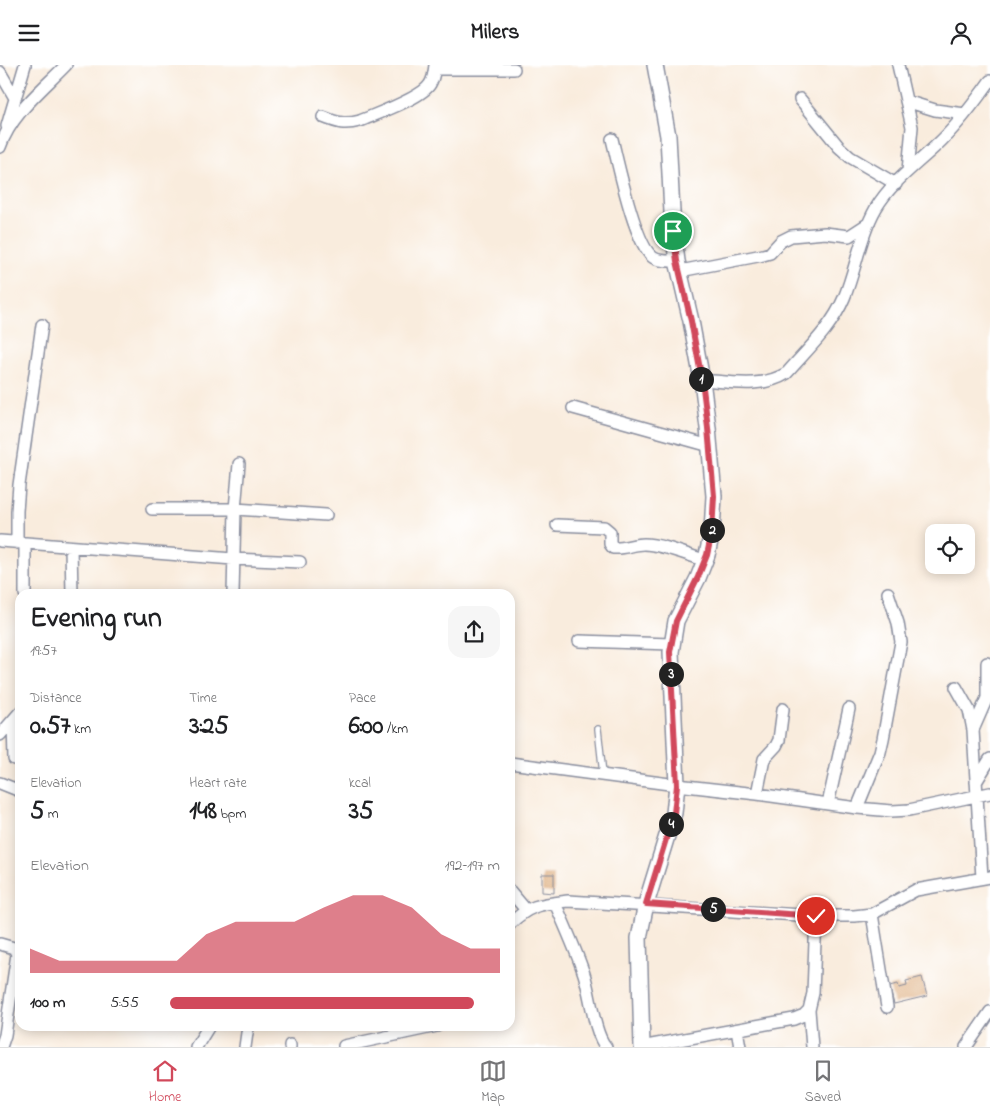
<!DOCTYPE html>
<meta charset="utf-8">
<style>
:root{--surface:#fff;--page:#f6f6f6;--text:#202124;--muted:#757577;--line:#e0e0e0;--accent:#d1495b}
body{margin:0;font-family:"Indie Flower",sans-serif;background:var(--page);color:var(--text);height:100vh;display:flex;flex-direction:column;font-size:19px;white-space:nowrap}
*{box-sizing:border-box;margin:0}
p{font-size:16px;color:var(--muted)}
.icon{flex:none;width:28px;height:28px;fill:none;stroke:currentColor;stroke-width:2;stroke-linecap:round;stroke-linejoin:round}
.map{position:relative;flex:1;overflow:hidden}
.panel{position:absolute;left:15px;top:524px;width:500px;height:442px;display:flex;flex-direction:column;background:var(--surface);border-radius:15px;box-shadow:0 2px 12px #0003}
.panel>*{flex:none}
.tools{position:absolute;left:925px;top:459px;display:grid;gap:10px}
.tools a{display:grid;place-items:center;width:50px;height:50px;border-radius:10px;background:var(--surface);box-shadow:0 2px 12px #0003;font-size:25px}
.pin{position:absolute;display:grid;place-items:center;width:42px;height:42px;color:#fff;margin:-21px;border:2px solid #fff;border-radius:50%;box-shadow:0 1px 5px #0007}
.km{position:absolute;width:25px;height:25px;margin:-12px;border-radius:50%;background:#222;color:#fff;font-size:14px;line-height:25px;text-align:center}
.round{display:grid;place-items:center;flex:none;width:52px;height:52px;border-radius:15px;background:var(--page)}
.head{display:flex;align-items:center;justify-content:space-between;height:85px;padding:0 15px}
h1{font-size:28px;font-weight:800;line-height:38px}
.figures{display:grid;grid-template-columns:repeat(3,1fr);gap:8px;height:85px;padding:5px 15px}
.figures div{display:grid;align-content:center}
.figures b{font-size:25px;font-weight:800}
.figures small{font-size:14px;font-weight:400}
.figures p{font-size:14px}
.chart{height:140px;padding:10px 15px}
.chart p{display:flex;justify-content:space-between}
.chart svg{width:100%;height:90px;margin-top:5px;fill:var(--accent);opacity:.7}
ul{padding:0 15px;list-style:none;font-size:16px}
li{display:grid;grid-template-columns:80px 60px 1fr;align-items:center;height:38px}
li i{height:12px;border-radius:6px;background:var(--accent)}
header{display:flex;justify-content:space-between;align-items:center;height:65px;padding:0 15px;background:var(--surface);font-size:22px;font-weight:800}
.menu{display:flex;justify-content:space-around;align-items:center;height:70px;border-top:1px solid var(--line);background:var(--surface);font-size:14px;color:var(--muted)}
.menu a{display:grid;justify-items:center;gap:2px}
.menu .on{color:var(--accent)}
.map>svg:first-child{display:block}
.building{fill:#d9a470}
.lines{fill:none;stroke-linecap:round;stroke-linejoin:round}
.service-casing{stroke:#8a8e9e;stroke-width:8}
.minor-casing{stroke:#8a8e9e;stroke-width:14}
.tertiary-casing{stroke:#8a8e9e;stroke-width:18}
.service{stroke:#fff;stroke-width:5.5}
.minor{stroke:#fff;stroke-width:11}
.tertiary{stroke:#fff;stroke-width:15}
.route-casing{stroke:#fff;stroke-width:10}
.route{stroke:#d1495b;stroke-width:6}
</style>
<header><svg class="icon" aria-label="menu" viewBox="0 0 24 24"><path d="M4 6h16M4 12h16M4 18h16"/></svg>Milers<svg class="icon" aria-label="person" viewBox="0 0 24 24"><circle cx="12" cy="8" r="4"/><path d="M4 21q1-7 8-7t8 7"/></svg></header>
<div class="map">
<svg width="990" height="982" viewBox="0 0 990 982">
<rect width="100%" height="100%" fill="#fff"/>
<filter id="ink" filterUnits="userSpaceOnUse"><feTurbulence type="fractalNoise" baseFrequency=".02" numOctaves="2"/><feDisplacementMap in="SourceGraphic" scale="10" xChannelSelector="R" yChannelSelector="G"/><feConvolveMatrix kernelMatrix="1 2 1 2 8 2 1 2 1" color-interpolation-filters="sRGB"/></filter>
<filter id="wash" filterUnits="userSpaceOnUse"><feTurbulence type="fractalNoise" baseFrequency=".0096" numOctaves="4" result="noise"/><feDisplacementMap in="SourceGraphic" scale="20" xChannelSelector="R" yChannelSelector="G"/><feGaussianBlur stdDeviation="1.12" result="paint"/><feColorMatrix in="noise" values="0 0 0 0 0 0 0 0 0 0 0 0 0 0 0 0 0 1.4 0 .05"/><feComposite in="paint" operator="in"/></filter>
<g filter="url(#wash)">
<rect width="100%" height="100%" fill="#f9ecdd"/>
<g id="blocks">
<path class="building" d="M542 809H554V828L542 827Z
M922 912 927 931 894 939 889 921 898 919 899 923 907 921 906 916Z"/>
</g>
</g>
<g filter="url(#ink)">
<use href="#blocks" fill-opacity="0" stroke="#8a8e9e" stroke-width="1"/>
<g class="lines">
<defs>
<path id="service" d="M598 664 603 709"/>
<path id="minor" d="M898 0 912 62 908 106
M435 4H514
M0 7 15 33
M800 34 839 82 850 92 896 119
M906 36 935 45 965 49
M323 52C338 58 344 60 360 56 376 49 422 33 430 19 434 13 434 7 435 0
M7 61 25 0
M612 74C618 98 635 182 654 193 661 197 669 196 677 196
M0 82C11 49 42 25 66 0
M680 206 763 190 770 188 781 176 791 171 825 168 849 171 869 158
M702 315C730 317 762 324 787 308 807 285 832 262 844 233 856 204 860 171 876 143 892 116 920 97 942 75 960 57 975 37 990 16
M573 343 710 381
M152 444H235L326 450
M557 460 604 462 610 467V479L613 483C624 484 633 479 644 479 662 479 687 490 704 495
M0 476 233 494 300 497
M17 478V446L19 420 42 260
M25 478V529
M71 482 72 529
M233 529 235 444 239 399
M579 576 671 579
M956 622 969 645 973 665 982 813
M13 656 14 694
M973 665 987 633V598
M0 670 20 647
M510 698 677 720 757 729 857 743 892 746 909 745 990 728
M976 717 990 694
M0 718 20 726
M757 729 764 694 776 681 779 675 783 644
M828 739 849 644
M857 743 880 687 883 674 901 577 898 558 888 528
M510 826 526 845
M555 838C565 861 576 885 584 909 590 927 594 969 606 982
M872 849 887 942
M510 859C530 839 542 839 568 836L816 851H854L872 849 916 825 990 812
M0 879 14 883 17 889 5 970 1 982
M809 945 812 982
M737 965 740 982
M344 981 437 961
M196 982 209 961
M245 982 247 968
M290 982V980
M641 982 794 954 804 950 809 945 813 928 816 851
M966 982 990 947"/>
<path id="tertiary" d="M642 982 639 873 646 839 674 748 677 720 671 587 676 556 698 513 707 490 712 467 714 431 708 363 702 315 691 256 677 196 673 166 668 71 655 0"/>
</defs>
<use href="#service" class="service-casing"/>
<use href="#minor" class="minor-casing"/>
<use href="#tertiary" class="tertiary-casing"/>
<use href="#service" class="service"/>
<use href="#minor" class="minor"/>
<use href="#tertiary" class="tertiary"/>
</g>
</g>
<g class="lines" filter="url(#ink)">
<defs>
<path id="route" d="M673 166 677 196 691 256 702 315 708 363 714 431 712 467 707 490 698 512 676 556 670 587 677 720 674 748 646 839 816 851"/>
</defs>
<use href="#route" class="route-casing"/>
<use href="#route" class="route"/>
</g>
</svg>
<div class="tools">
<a><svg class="icon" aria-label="locate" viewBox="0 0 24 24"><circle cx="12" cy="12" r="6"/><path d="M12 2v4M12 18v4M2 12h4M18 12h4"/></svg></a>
</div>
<div class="pin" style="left:673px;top:166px;background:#1e9e55"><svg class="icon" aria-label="arrive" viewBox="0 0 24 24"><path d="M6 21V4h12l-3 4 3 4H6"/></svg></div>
<div class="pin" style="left:816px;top:851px;background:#d93025"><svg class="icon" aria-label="check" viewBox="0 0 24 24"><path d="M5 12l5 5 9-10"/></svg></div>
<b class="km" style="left:701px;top:314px">1</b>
<b class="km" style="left:712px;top:465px">2</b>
<b class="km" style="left:671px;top:609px">3</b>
<b class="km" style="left:671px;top:759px">4</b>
<b class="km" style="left:713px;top:844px">5</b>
<section class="panel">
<div class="head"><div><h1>Evening run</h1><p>19:57</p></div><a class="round"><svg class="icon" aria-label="share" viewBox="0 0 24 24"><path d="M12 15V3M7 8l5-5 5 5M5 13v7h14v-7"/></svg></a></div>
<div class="figures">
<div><p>Distance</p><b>0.57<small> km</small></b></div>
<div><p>Time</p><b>3:25</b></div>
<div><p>Pace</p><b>6:00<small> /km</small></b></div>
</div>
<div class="figures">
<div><p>Elevation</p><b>5<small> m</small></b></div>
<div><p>Heart rate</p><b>148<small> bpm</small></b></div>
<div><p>kcal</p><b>35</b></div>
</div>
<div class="chart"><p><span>Elevation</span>192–197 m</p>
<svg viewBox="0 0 160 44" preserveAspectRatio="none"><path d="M0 44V32L10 38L20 38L30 38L40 38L50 38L60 25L70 19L80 19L90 19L100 12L110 6L120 6L130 12L140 25L150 32L160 32V44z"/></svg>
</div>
<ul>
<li><b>100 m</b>5:55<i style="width:92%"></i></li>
</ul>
</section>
</div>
<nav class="menu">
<a class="on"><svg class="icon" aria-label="home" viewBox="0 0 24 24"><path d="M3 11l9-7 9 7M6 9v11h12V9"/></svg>Home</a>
<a><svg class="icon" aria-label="map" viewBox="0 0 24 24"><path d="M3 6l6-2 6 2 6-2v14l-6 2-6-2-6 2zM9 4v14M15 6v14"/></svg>Map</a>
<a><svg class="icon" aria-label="saved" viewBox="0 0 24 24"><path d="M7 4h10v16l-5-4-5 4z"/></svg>Saved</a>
</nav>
